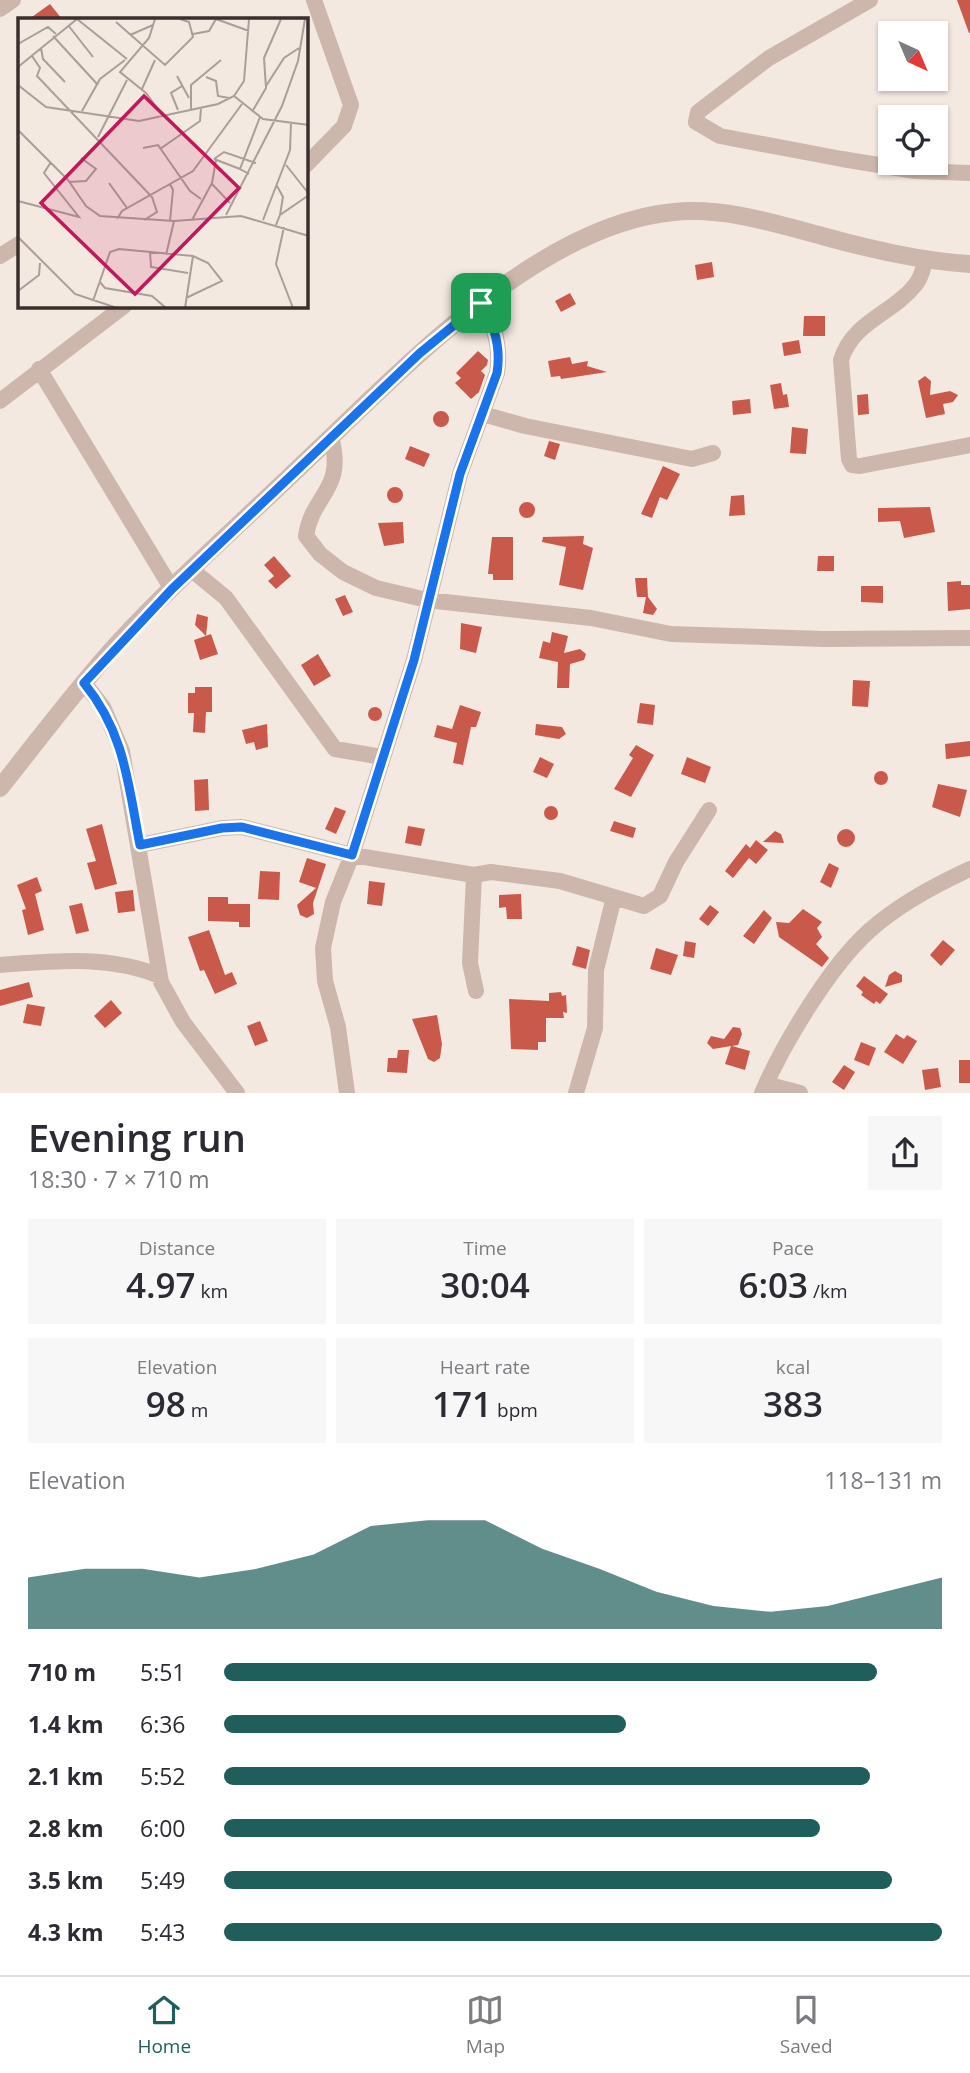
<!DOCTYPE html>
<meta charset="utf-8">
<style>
:root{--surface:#fff;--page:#f7f7f7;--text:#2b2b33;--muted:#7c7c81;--line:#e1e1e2;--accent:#1f5e5a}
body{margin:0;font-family:"Open Sans",sans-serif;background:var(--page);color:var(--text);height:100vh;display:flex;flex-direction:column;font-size:26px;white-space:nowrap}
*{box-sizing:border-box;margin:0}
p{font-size:23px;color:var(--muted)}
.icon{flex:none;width:38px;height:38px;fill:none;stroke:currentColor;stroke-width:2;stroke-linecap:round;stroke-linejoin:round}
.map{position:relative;height:1093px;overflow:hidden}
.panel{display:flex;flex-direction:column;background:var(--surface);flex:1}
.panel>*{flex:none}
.needle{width:46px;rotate:136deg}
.buttons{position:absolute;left:878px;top:21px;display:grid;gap:14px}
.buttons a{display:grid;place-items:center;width:70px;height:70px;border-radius:0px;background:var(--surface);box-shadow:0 2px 5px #0004;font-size:35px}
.pin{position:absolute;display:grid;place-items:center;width:60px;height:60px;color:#fff;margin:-30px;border-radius:14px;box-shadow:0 4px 10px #0006}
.round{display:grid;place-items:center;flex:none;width:74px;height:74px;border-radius:0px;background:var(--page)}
.headline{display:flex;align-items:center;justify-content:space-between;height:119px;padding:0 28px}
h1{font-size:38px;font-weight:600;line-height:52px}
.metrics{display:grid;grid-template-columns:repeat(3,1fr);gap:10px;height:119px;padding:7px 28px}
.metrics div{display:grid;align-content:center;border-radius:0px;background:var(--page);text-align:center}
.metrics b{font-size:35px;font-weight:600}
.metrics small{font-size:19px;font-weight:400}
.metrics p{font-size:19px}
.chart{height:196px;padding:14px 28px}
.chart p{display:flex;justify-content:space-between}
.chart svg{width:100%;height:126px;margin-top:7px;fill:var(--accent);opacity:.7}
ul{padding:0 28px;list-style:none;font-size:23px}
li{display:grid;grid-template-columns:112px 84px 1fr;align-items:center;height:52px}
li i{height:18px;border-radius:9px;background:var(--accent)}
.tab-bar{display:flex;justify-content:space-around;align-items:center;height:98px;border-top:2px solid var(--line);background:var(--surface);font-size:19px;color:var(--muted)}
.tab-bar a{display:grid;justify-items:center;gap:4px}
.tab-bar .active{color:var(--accent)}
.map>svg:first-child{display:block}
.building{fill:#c9594a}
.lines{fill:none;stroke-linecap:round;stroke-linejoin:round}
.minor{stroke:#cdb7ac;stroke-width:16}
.tertiary{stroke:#cdb7ac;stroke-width:18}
.route-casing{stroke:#fff;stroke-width:14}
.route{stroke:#1a73e8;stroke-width:9}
.inset-road{fill:none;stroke:#aa9e98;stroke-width:2}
.view{fill:#c2185b;fill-opacity:0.15;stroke:#c2185b;stroke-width:3.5}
.inset-edge{fill:none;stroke:#3b2e2b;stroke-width:3.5}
</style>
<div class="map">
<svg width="970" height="1093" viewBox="0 0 970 1093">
<rect width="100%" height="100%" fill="#f4e9e1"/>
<path class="building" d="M957 0H970V33H969Z
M50 4 62 19H29Z
M712 262 714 277 697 280 695 265Z
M570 293 576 304 561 312 555 301Z
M804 316H825V336H803Z
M799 340 801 353 784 356 782 343Z
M478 351 488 360 487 365 481 371 485 375 479 392 471 399 455 383 461 378 456 373Z
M570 357 572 364 588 361 587 366 607 372 561 379 560 376 551 377 548 361Z
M925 376 931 381 930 395 950 391 958 395 953 402 943 404 945 414 926 418 918 381Z
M781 383 783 395 787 394 789 407 774 409 770 385Z
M868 394 869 414 858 415 857 395Z
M750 399 751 413 733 415 732 401Z
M433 419a8 8 0 1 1 16 0a8 8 0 1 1-16 0Z
M792 427 808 429 806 454 790 453Z
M549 441 560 444 555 460 544 456Z
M410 446 430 454 424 467 405 459Z
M663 466 680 474 667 500 660 497 652 518 641 514Z
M387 495a8 8 0 1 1 16 0a8 8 0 1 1-16 0Z
M744 495 745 515 729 516 731 496Z
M519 510a8 8 0 1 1 16 0a8 8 0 1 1-16 0Z
M930 507 935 532 904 538 900 521 878 522V508Z
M403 522 404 543 384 546 378 523Z
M584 536 583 544 593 548 583 590 559 585 566 547 542 542 543 537Z
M492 537H513V580H493V574H488Z
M274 556 291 576 276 589 268 581 274 576 264 565Z
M818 556H834V571H817Z
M635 578H647L648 597 657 609 653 615 643 613 646 597H637Z
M961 581V585H970V609L948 611 947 582Z
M861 586H883V603L861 602Z
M345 595 353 612 343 616 335 599Z
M197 614 208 617 206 636 195 625Z
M461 623 482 627 476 653 460 649Z
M552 632 568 636 564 653 580 649 586 654 584 660 570 664 569 688H557L558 662 539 658 543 641 550 643Z
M211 634 218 654 200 660 194 640Z
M318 654 331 676 314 686 301 665Z
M853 680 870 681 868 707 852 706Z
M195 687H212V712H206L205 733 193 732 194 713H188V693H195Z
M640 703 655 705 653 725 637 723Z
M460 705 481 712 476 727H471L463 765 453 763 457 743 434 737 437 725 452 729Z
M368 714a7 7 0 1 1 14 0a7 7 0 1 1-14 0Z
M267 724 268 747 256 750 254 742 246 744 242 730Z
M536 724 562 727 566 734 559 739 535 735Z
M970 741V756L946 759 945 744Z
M636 745 654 755 631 797 614 789 633 758 629 755Z
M540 757 554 764 547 778 533 772Z
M687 757 711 767 705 783 681 774Z
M874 778a7 7 0 1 1 14 0a7 7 0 1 1-14 0Z
M208 779 209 810 195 811 194 780Z
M938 784 967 790 960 817 932 807Z
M544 813a7 7 0 1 1 14 0a7 7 0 1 1-14 0Z
M335 807 346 811 336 834 325 829Z
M614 821 636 828 633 838 610 831Z
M102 824 117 884 95 890 87 863 96 861 86 829Z
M408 826 425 829 421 846 405 843Z
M837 838a9 9 0 1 1 18 0a9 9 0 1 1-18 0Z
M775 831 781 834 784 843 763 842Z
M756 840 768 850 756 864 749 858 733 878 725 871 746 844 750 848Z
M307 858 326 864 313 903 314 914 307 918 300 915 297 905 316 888 299 882Z
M829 863 839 868 831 888 820 882Z
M260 871 280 872 279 900 258 899Z
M37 877 42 891 35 894 44 930 28 935 22 910 26 909 17 885Z
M369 881 385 883 382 906 367 904Z
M133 890 135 911 118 913 115 892Z
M521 894 522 919H507L506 907 499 908V895Z
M208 897H228V904H250V927H239V922L208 921Z
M82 903 89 931 76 934 69 906Z
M710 905 719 912 708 926 699 919Z
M803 909 822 922 817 928 822 937 816 944 829 958 822 967 779 937 776 922 789 923Z
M764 910 772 918 754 944 743 936Z
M209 930 225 975 232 972 237 984 215 994 204 970 200 971 188 937Z
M943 940 955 950 941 966 930 955Z
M685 941 696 943 694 958 683 956Z
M577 946 590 950 586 969 572 965Z
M656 948 678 955 671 975 650 969Z
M895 971 902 975V982L885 987 889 975Z
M864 976 888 994 880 1004 876 1001 874 1004 861 995 863 992 856 986Z
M29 982 33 997 0 1006V990Z
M561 992 562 996 566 995 567 1013 563 1012 564 1018H546V1042H538V1050L511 1049 509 999 549 1001V993Z
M111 1000 122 1013 105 1028 94 1016Z
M27 1004 45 1007 41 1026 23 1023Z
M437 1015 442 1044 440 1058 434 1062 428 1059 412 1019Z
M260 1021 268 1041 255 1046 247 1026Z
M733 1027 740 1028 742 1034 738 1045 732 1046 750 1051 745 1070 725 1064 731 1046 713 1049 707 1043 711 1036 724 1039Z
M896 1034 904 1039 907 1035 917 1041 903 1064 884 1052Z
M861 1042 876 1048 869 1066 854 1060Z
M398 1050H409L407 1073 387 1072 388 1058H397Z
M959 1060H970V1083H959Z
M844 1065 855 1072 844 1090 832 1082Z
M938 1068 941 1087 925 1090 922 1070Z"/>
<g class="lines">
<path class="minor" d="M870 0 769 58 698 112 696 122 720 136 842 159 915 171 970 173
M0 9 13 0
M306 165 344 126 351 105 314 0
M0 256 19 244
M926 259C923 267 922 277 916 284 893 314 853 321 841 360L849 459 852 465 860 466 970 445
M39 369 172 589
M0 401 124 306
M483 414 525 426 692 459 713 453
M331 437C346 490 312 494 306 536L320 554 343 572 376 588 427 600 591 618 671 634 824 639 970 638
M192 570 226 598 335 749 382 757
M84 683 103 707 122 751 161 982 183 1022 237 1093
M140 845 222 828 242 827 352 855 407 864 474 875 491 872 560 881 644 906 660 896 676 862 709 810
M474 875 470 963 476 991
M0 965C55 961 108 955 160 976
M766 1084 800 1093
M347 1093 338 1027 325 981 323 948 333 902 352 855 414 660 460 474 497 373C501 348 495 325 481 304
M576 1093 595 1028 596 970 614 897
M762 1093C783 1044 830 966 869 931 898 905 935 885 970 869"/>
<path class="tertiary" d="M0 788C39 739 76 689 118 643 178 578 246 519 309 458 402 370 539 224 674 212 723 207 774 223 822 236 870 249 920 261 970 264"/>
</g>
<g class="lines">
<defs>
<path id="route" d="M481 303C495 325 501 348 497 373L460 474 414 660 352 855 242 827 222 828 140 845C128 784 125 733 84 683L172 589 420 353Z"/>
</defs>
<use href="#route" class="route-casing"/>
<use href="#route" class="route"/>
</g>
<g transform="translate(18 18)">
<rect width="290" height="290" fill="#f4e9e1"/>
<path class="inset-road" d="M59 1 109 41M137 1 131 20 102 54 128 75 145 98M98 4 147 47 175 19 171 4 162 1M50 7 75 39M175 16 191 13 198 1 231 13M112 17 135 7M35 18 80 67M0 26 30 9 38 16M23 30 25 41 47 64M14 38 22 50 19 58 134 179 139 194 126 202M0 49 59 1M159 58 171 80M188 59 198 63 200 78 211 80M0 67 28 89 121 103 200 86 216 78 226 63 231 1M248 68 266 40 281 30M124 71 137 42M216 78 245 101 291 107M173 91V67L203 42M160 92 153 75 164 68M64 93 82 61 107 42M234 94 248 70 246 40 263 1M0 112 50 162 68 188 82 198 156 203 223 198 291 218M80 119 109 62M125 130 140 127 172 173 183 181M142 131 182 103 183 90M196 141 206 134 238 145M196 141 222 151M268 147 291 176M231 156 222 151 242 99M51 164 68 163 78 151 63 140M91 165 109 190M152 166 155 172 152 203M194 166 212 185M259 168 265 179 262 197M0 183 61 199 26 155 33 144M208 197 264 88 280 43 287 1M99 201 104 193 175 153 224 86M174 202 194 165 198 142M245 202 272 132 273 105M258 207 262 197 291 177M266 209 258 246 275 290M0 219 57 276 99 290M132 234 133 249 170 255M148 237 156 203M81 263 87 270 134 278 148 290M0 273 21 257 22 245M75 283 92 234 101 231 175 238 190 245 204 263 168 280M167 290 175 238"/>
<path class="view" d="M126 78 221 170 117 276 23 185Z"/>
<rect width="290" height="290" class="inset-edge"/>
</g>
</svg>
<div class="buttons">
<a><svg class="needle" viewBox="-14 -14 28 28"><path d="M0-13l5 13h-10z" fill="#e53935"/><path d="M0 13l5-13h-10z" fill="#7c7c81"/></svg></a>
<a><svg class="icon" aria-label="locate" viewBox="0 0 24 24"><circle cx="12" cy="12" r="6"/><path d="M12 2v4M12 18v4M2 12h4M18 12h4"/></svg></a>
</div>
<div class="pin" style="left:481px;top:303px;background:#1e9e55"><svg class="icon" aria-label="arrive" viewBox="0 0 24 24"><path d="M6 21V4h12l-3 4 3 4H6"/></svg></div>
</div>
<section class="panel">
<div class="headline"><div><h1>Evening run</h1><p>18:30 · 7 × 710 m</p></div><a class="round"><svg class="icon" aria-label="share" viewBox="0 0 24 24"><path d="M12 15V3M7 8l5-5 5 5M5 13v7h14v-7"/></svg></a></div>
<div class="metrics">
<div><p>Distance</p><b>4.97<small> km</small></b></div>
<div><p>Time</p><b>30:04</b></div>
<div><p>Pace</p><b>6:03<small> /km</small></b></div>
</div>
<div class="metrics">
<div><p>Elevation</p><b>98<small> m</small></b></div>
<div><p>Heart rate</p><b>171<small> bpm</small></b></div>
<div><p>kcal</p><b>383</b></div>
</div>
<div class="chart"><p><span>Elevation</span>118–131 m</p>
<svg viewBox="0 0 160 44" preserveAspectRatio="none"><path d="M0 44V26L10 23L20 23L30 26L40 23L50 18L60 8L70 6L80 6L90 16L100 23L110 31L120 36L130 38L140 36L150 31L160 26V44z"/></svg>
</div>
<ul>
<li><b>710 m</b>5:51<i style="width:91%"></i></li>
<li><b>1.4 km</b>6:36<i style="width:56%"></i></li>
<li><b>2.1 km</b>5:52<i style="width:90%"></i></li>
<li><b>2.8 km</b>6:00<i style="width:83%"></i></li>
<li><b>3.5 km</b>5:49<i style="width:93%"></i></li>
<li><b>4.3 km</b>5:43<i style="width:100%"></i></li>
</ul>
</section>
<nav class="tab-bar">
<a class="active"><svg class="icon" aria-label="home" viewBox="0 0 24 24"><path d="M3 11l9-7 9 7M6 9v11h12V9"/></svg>Home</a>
<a><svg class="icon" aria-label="map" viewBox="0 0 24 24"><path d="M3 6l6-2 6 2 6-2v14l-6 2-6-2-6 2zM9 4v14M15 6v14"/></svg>Map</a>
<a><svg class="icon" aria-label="saved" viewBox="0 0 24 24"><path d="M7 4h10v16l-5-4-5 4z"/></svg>Saved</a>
</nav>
